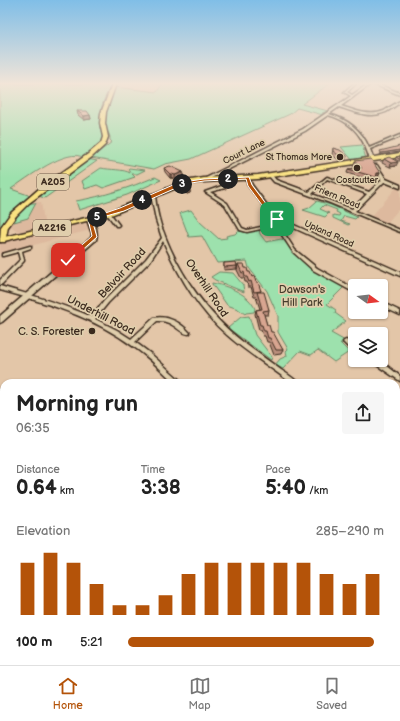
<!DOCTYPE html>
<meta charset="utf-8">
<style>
:root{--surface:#fff;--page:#f6f6f6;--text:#222;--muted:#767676;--line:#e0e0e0;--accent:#b45309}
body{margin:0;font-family:"Balsamiq Sans",sans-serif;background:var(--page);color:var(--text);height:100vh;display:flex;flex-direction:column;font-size:15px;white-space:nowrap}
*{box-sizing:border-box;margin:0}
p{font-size:13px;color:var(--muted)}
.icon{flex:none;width:22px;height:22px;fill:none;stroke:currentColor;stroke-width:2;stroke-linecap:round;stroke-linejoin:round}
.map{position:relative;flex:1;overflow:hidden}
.drawer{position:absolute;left:0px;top:379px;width:400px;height:286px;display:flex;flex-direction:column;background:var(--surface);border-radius:12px 12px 0 0;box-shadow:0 1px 3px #0004}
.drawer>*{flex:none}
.needle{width:26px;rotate:105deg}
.tools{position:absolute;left:348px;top:279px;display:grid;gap:8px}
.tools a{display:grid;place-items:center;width:40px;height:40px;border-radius:4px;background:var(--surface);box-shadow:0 1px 3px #0004;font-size:20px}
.pin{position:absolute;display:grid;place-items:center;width:34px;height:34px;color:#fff;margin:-17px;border-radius:8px;box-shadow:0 2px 6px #0006}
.km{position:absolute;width:20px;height:20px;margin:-10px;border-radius:50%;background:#222;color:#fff;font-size:11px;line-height:20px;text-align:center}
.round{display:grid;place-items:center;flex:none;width:42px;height:42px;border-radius:4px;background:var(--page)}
.overview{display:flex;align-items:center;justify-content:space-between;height:68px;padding:0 16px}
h1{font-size:22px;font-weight:700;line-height:30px}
.figures{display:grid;grid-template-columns:repeat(3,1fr);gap:6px;height:68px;padding:4px 16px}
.figures div{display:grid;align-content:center}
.figures b{font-size:20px;font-weight:700}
.figures small{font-size:11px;font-weight:400}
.figures p{font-size:11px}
.chart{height:112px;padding:8px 16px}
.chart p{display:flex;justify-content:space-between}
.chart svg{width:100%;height:72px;margin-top:4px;stroke:var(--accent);stroke-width:6}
ul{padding:0 16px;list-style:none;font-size:13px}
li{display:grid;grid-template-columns:64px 48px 1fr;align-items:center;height:30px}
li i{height:10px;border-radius:5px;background:var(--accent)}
.tabs{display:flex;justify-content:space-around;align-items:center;height:56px;border-top:1px solid var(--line);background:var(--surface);font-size:11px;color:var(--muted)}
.tabs a{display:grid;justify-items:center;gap:2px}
.tabs .current{color:var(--accent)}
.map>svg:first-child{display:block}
.built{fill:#ddb99e}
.green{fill:#9de1ad;stroke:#6c8666}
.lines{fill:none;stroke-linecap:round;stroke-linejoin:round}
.street-casing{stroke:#3b2a1e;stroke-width:3}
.secondary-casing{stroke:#3b2a1e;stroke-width:3}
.primary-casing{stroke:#3b2a1e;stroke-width:3}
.highway-casing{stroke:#3b2a1e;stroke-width:3}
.street{fill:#e0ceac;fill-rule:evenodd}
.secondary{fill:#e0ceac;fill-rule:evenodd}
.primary{fill:#f9e181;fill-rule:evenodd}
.highway{fill:#f9e181;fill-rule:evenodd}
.wall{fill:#ba8e7c;stroke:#3b2a1e}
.shaded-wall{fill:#977465;stroke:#3b2a1e}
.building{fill:#d8a590;stroke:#3b2a1e}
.route{fill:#b45309;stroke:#fff}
.poi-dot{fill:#3b2a1e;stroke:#e0ceac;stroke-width:1.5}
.labels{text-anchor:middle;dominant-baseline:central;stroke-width:3.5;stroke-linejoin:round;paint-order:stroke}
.far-street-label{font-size:9px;fill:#3b2a1e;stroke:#e0ceac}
.far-poi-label{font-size:9px;fill:#3b2a1e;stroke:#e0ceac;text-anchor:end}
.shield{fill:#e0ceac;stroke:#6c5b49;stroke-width:1}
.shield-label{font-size:10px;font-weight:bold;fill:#3b2a1e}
.street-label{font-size:11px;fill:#3b2a1e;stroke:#e0ceac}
.park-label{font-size:11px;fill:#453c2c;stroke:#e0ceac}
.poi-label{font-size:11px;fill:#3b2a1e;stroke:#e0ceac;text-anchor:end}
</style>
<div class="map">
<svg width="400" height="665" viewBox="0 0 400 665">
<rect width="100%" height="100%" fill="#e3c6a8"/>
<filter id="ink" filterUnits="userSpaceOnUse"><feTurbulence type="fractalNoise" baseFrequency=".025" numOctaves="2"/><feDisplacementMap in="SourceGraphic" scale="8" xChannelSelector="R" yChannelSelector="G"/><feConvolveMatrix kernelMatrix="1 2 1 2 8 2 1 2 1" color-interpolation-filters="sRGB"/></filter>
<g filter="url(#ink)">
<path class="built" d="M396 188 400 189V211L398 210 387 223 371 217Z
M28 202H41L45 228 19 232 9 225 20 208Z
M88 222 90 230 0 254V243Z"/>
<path class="green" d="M0 84H113C104 96 98 112 100 127 101 133 104 137 102 143L84 158C68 146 26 179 11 189L31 196 16 208 0 229Z
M162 84H329L302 104 328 111 322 113 323 115 297 108 290 114 191 159 165 164 154 169 91 158 112 142 110 140C111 134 106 131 105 125 103 113 110 97 115 87L157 92Z
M362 145 366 159 354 162 341 147Z
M87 159 97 161 45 198 38 196Z
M101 168C110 170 124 169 130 173L128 169 129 168 145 170 137 174H132L135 177 103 188 97 185 85 189 82 181Z
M155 177 161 180 127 195 79 210 76 201C104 196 129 188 155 177Z
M317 201 331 205 357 217 355 219 344 216 341 221 350 224 348 225 333 218V215L339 216 340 214 336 212 337 210 324 205 320 209 329 213 325 217 303 210 309 208Z
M29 203H36L28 218 14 222 19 213Z
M191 210 200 222 219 239 227 238 226 236 235 234 238 231 246 232 259 229 260 234 266 242 281 239 287 241 295 251 315 268 344 287 327 304 336 310 335 313 346 321 331 333 347 342 345 344 340 343 349 352 334 362 318 350 311 355 300 351 283 369 275 365 280 359 287 356 286 351 288 349 278 332V316L267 291 249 268 247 261 217 263 202 236 189 237 180 213Z
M219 272 233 273 243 285 244 292 215 280 211 277Z
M212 283C228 286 249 294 255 309L254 312 246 313 245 314 238 309 227 305 212 284Z
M249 316 255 335 272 357 271 360 228 328 241 317Z
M396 527H400V665H287L285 661H396Z"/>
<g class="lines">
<defs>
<path id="street" d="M353 84H356L347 92 352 95 368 84H371L341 106C354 110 369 117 384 111 389 108 394 104 400 101V103C395 106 391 109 386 112 370 119 354 112 339 107L329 114C347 119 362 130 369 148L400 135V137L370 149 374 160 373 161 370 160C368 154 366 147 363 142 356 128 343 119 328 115L305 131 205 181 202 180 303 129 351 96 344 92Z
M373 84H377L400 93V95Z
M269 174H271L276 180 309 192 327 177 369 192 383 179H385V181L355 211 400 230V232L330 203 274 182 268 175ZM327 179 367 194 352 209 312 194Z
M247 177H249L252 185 276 217 400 272V276L274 219 248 185 246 178Z
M222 178 225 179V188L210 192 227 203 242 228 247 230 275 224 274 223 275 222H277L295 250 317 268 355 289V293L313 270 293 252 276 226 247 232 240 230 225 205 205 192 222 186Z
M152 194 155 195C156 204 157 213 160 222 161 227 164 232 165 236 181 277 209 316 244 343 256 352 269 361 281 370 287 374 294 378 298 383H291C270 366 247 353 227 335 198 310 179 276 163 241L150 261 108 303 95 319 117 330 131 339 154 318C168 315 181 323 190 333L189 334C179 334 174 320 157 321L135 342 151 354 181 381 182 383H175C162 371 149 357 134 347 94 317 47 303 0 290V286C31 295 62 304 92 317L104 301 146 259 162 238 156 220 151 195Z
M108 213H110L119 225 118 226H116L107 214Z
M30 246H31V248L22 251 24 260V261L2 284 0 285V280L20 260 18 252 3 256H2V254Z
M381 302 400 311V315L381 306Z
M346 340 348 341 355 348V353L353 352 343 342 344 341Z
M369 360H377L382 362 400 376V381L378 366 370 362Z
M396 500C400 502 400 506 400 511 395 509 396 505 396 500Z
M396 514H400V520H396Z
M0 573C6 576 4 581 4 587 0 584 0 579 0 573Z
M64 661H73L71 665H62Z
M170 661H178L180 665H172Z"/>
<path id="secondary" d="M373 165H377L386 179 400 185V188L382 181 373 166Z
M90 218C96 222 98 234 96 240L2 322 0 323V316L91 238 92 234 87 220Z
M0 389 4 390V397L0 396Z
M266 661H279L281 665H268Z"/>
<path id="primary" d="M400 153V157L258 179 204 182 186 184 111 215 0 242V238L107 213 185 181 204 178 258 175Z"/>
<path id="highway" d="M112 84H116L106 112 105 123 108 137 105 145 92 157 29 203 16 216 8 227 5 242H0L1 227 11 213 40 188 88 154 101 143 103 137 100 123 101 113Z"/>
</defs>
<use href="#street" class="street-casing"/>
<use href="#secondary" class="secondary-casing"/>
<use href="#primary" class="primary-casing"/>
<use href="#highway" class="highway-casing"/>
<use href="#street" class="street"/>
<use href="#secondary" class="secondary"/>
<use href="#primary" class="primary"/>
<use href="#highway" class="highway"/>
</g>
<path class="wall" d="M77 111 90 115 91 119 84 120 78 115Z
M333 148 345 160 340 161 332 155Z
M400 156V161H398L395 159 396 157Z
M384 159 396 166 390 167 382 163Z
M355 161 380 173 378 177 376 178 374 183 373 181 347 173 348 169 355 168 353 166Z
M164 168 183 172V176L175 180 172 178H170L165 172Z
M183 186 190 189V193L187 194 183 191Z
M224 263 237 266V269L224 270Z
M238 264 245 268 252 277 261 291 260 292 269 310 268 315H264L267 325 271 332 283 350 281 354 274 355 269 342H267L265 336H263L261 330H259L255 314 256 310 260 309 256 297H254L251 287H248L247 282H245L244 278H241L237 270Z"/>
<path class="shaded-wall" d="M90 115 91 119 84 120V116Z
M400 150V152L380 155 381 153Z
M347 156 345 160 340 161 341 157Z
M398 162 396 166 390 167 391 163Z
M183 172V176L175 180V175Z
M377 173H380L378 177 376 178Z
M170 174H172V178H170Z
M190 189V193L187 194V190Z"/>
<path class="building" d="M77 111H87L90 115 84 116Z
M400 146V150L381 153 380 151Z
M333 148 340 150 347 156 341 157 333 151Z
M400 156V159H399L396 157Z
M389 157 398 162 391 163 384 159Z
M371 159 380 173H377L376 179 375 177 348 169 362 168 355 161Z
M170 166 183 172 175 175 172 174H170L164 168Z
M187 185 190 189 187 190 183 186Z
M236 262 237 266 224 267V263Z
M238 264H244L245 268H247L248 272H250L252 277 254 276 256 282H258L261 291 254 292 251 281 249 282 247 277H245L244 272 242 273Z
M257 292H264L269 310 263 311 267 325H269L271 332H273L283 350H276L270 338H268L266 331H264L262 325H260L256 310 262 309Z"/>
</g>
<linearGradient id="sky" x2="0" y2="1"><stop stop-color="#80bee7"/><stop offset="0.47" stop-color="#f2e5d8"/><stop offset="1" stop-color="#f2e5d8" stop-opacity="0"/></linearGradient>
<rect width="400" height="178" fill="url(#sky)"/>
<path class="route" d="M249 177 252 185 276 217 279 218V220H273L248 186 246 179 204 181 185 184 124 211 92 220 97 237 70 261 65 260 92 236 88 219 120 208 173 185 183 182 204 179Z"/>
<g class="poi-dot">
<circle cx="340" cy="157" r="4"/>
<circle cx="357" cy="168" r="4"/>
<circle cx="92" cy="331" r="4"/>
</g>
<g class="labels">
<g class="far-street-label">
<text transform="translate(244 152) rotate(-26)">Court Lane</text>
<text transform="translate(337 197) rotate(23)">Friern Road</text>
<text transform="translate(329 234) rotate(24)">Upland Road</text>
</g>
<g class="far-poi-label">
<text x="332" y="157">St Thomas More</text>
<text x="357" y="180" text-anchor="middle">Costcutter</text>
</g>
<g class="shield">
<rect x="37" y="174" width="32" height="16" rx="3"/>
<rect x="33" y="220" width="38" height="16" rx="3"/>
</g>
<g class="shield-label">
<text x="53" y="182">A205</text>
<text x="52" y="228">A2216</text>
</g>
<g class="street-label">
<text transform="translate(122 273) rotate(-47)">Belvoir Road</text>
<text transform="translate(207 288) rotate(56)">Overhill Road</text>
<text transform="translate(101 315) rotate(27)">Underhill Road</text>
</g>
<g class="park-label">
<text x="302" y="289">Dawson's<tspan x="302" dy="13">Hill Park</tspan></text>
</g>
<g class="poi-label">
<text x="84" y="331">C. S. Forester</text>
</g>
</g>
</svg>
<div class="tools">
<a><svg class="needle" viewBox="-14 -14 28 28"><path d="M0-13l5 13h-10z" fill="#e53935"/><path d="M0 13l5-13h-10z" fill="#767676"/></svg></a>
<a><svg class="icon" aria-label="layers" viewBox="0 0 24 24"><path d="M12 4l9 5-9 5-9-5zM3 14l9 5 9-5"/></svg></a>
</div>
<div class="pin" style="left:277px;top:219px;background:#1e9e55"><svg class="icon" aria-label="arrive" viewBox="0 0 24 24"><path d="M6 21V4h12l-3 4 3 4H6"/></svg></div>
<div class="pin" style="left:68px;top:260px;background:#d93025"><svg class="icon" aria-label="check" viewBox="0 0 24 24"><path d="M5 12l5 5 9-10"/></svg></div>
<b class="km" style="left:228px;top:179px">2</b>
<b class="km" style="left:182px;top:184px">3</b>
<b class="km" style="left:142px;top:200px">4</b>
<b class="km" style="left:97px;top:217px">5</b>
<section class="drawer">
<div class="overview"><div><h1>Morning run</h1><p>06:35</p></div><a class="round"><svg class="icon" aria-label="share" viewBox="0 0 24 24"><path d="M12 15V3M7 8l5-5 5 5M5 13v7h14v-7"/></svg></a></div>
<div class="figures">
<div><p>Distance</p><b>0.64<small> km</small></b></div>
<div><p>Time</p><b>3:38</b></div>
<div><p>Pace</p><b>5:40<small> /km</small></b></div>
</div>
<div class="chart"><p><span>Elevation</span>285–290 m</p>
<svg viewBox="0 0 160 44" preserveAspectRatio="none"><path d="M5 44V12M15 44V6M25 44V12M35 44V25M45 44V38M55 44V38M65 44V32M75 44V19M85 44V12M95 44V12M105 44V12M115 44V12M125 44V12M135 44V19M145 44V25M155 44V19"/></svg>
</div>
<ul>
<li><b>100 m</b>5:21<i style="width:96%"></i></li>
</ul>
</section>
</div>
<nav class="tabs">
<a class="current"><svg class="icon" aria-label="home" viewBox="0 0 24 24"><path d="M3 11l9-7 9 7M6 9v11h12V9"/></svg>Home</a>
<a><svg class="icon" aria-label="map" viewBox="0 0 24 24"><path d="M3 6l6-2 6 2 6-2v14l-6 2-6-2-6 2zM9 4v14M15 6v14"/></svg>Map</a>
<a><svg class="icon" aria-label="saved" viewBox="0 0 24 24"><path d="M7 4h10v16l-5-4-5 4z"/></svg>Saved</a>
</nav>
